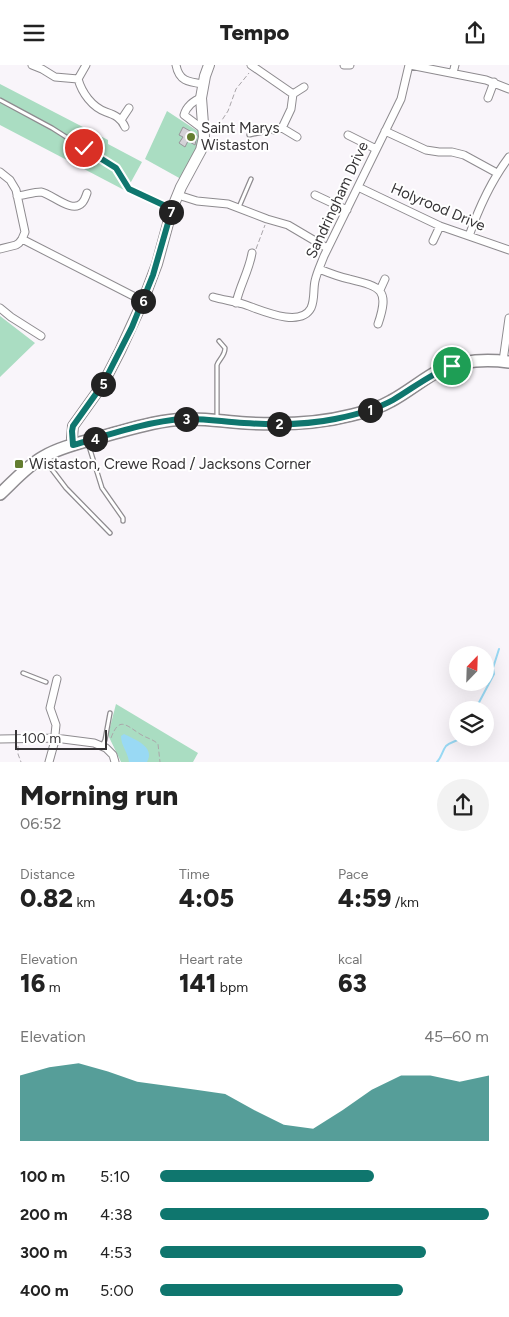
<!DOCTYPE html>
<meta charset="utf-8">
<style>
:root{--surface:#fff;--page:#f2f2f2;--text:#222;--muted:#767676;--accent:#0f766e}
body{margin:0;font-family:Figtree,sans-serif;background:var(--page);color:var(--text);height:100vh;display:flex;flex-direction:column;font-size:19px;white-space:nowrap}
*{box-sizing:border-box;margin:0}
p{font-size:16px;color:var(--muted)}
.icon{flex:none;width:28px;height:28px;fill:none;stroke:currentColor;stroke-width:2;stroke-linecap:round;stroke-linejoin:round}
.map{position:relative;height:697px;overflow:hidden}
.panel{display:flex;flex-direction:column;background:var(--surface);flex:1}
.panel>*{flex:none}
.needle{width:32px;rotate:23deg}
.buttons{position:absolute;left:449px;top:581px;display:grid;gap:10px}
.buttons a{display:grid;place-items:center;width:45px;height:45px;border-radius:50%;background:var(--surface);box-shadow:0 5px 20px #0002;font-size:25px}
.scale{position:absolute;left:15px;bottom:12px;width:92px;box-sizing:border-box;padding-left:5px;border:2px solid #363436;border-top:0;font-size:14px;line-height:18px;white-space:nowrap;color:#363436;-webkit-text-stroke:4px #fff;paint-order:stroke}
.pin{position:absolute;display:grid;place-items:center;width:42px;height:42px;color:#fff;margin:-21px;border:2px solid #fff;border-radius:50%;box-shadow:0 1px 5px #0007}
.km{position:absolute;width:25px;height:25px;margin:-12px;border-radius:50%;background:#222;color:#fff;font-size:14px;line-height:25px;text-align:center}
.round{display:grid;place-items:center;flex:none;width:52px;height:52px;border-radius:26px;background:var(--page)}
.overview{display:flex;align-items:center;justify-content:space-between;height:85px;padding:0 20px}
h1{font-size:28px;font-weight:800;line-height:38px}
.figures{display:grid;grid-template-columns:repeat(3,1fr);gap:8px;height:85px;padding:5px 20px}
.figures div{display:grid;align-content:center}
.figures b{font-size:25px;font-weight:800}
.figures small{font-size:14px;font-weight:400}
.figures p{font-size:14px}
.chart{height:140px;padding:10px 20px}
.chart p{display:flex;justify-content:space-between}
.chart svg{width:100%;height:90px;margin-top:5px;fill:var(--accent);opacity:.7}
ul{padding:0 20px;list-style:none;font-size:16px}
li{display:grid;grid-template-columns:80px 60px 1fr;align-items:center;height:38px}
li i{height:12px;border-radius:6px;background:var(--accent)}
header{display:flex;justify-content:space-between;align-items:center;height:65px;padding:0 20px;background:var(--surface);font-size:22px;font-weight:800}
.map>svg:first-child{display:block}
.green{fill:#aaddc2}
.water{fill:#99d9f4}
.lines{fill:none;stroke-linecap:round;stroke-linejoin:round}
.stream{stroke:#99d9f4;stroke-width:2}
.building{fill:#d4d2d7;stroke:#979599}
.lane-casing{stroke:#8e8b8f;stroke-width:5.5}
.street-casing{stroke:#8e8b8f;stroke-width:9}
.secondary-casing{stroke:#8e8b8f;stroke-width:12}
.primary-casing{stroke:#8e8b8f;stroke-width:14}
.path{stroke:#aaa6aa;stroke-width:1;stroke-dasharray:5 2.5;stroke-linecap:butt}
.lane{stroke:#fff;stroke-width:3}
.street{stroke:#fff;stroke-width:7}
.secondary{stroke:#fff;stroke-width:10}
.primary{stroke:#fff;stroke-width:11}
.route-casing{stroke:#fff;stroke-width:10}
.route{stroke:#0f766e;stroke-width:6}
.poi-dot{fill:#647e31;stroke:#fff;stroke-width:2}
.labels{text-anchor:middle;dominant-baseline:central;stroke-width:4;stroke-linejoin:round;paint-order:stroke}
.poi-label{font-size:15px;fill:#363436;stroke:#fff;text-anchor:start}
.street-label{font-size:15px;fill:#363436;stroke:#fff}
</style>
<header><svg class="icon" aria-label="menu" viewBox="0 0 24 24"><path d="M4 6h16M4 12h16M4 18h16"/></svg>Tempo<svg class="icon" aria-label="share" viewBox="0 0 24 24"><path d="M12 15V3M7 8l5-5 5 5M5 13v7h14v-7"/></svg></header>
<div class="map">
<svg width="509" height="697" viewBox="0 0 509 697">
<rect width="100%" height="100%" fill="#f9f5fa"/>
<path class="green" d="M0 19 108 75V79L142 97 126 126 0 60Z
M167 46 199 67V84L181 114 145 94Z
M0 251 35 278 0 312Z
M116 639 198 688 193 697H121L108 670Z"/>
<path class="water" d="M124 669C134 674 156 682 147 697H129C128 687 121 681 121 671Z"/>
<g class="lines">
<path class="stream" d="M475 645 494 609 493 603 499 584
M437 697C442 692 442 686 446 681 451 676 456 678 461 672"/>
</g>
<path class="building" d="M183 62 197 70 195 80 188 76 185 82 179 78 183 72 179 70Z"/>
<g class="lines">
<defs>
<path id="lane" d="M0 35 52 63 115 103 129 124 170 143
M249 70 273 65
M239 142 251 114
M217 352V300C219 294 225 291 225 283L219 276
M88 378 102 423 123 453V456
M44 394 66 423 110 468
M23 608 46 617
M102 681 105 675 110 648"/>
<path id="street" d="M32 0 42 4 55 12 78 14
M86 0 78 14C82 28 92 42 106 47 115 50 121 53 125 62
M176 0C179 16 188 17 203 19
M251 0 293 29 291 44 282 63 297 72
M344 0H350
M410 0 486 15 509 24
M453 8 455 0
M293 29 304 22
M201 33C194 35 186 42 184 50L204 65
M488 33 494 17
M121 55 129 43
M274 65 282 63
M385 66 426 85 439 87H452L464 90 497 108
M348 70 376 84
M0 107 10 115 16 125 25 167 22 174 19 178 16 180 0 184
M358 122 440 161 509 185
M178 130 197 136 228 139 267 154 288 160 327 183
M315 130 347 145
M17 131C25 130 34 127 41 127 52 129 72 149 82 138 84 136 86 131 87 128
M469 171C479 142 491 116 509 92
M22 174 143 236
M433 176 440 161
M319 204C329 208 339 212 349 214 381 222 390 224 378 259
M380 225 385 214
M213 232C223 235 233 236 243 239 259 244 300 264 311 243 315 234 313 225 315 216 317 207 321 199 324 191L401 34 409 0
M236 238C240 220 249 206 252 188
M0 243 11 252 41 271
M503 296 509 253
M0 674 55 673 94 678 106 683 113 690 115 697
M49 697 54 679 56 660 50 643 57 614"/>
<path id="secondary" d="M73 380 72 373 73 361 103 319 120 286 143 236 157 199 172 144 181 122 201 85 204 72 201 33 205 11 209 0"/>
<path id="primary" d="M0 429C14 416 27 401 43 392 62 381 84 377 104 371 131 364 158 355 186 354 206 353 226 357 246 358 282 360 317 359 352 350 365 347 379 343 391 336 408 327 424 313 442 304 464 295 486 294 509 297"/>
</defs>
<use href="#lane" class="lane-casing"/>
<use href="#street" class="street-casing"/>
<use href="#secondary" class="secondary-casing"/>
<use href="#primary" class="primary-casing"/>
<path class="path" d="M212 65 222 55 228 46 236 24 249 8
M256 184 265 160
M111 673C119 651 126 660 140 669 146 673 153 674 158 679L160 697
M18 681V689L21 697"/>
<use href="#lane" class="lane"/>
<use href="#street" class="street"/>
<use href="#secondary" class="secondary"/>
<use href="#primary" class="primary"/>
</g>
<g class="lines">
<defs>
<path id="route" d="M84 83 116 103 129 124 172 144 153 210 132 262 103 319 73 361 72 366 73 380C108 370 148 356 184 354 204 353 224 357 244 358 274 360 306 360 335 354 355 350 375 345 393 335 412 324 430 309 452 301"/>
</defs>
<use href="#route" class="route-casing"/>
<use href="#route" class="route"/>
</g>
<g class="poi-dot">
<circle cx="191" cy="72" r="5"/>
<rect x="14" y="394" width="10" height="10" rx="2.5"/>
</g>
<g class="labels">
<g class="poi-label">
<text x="201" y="63">Saint Marys<tspan x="201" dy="17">Wistaston</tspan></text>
<text x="29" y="399">Wistaston, Crewe Road / Jacksons Corner</text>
</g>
<g class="street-label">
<text transform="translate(337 135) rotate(-65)">Sandringham Drive</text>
<text transform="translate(438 142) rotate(23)">Holyrood Drive</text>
</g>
</g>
</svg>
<div class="buttons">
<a><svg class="needle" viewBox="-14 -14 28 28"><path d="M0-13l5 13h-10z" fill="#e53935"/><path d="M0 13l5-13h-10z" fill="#767676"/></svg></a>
<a><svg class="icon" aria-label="layers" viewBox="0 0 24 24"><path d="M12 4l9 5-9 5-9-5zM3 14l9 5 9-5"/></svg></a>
</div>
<div class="scale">100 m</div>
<div class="pin" style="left:452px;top:301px;background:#1e9e55"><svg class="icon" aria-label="arrive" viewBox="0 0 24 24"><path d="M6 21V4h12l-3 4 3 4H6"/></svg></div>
<div class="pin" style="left:84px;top:83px;background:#d93025"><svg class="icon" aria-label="check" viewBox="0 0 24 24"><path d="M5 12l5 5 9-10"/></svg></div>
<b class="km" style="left:370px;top:345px">1</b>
<b class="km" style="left:279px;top:359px">2</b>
<b class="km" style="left:186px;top:354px">3</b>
<b class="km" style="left:95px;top:374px">4</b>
<b class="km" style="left:103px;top:319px">5</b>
<b class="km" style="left:143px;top:236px">6</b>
<b class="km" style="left:171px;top:147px">7</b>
</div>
<section class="panel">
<div class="overview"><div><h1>Morning run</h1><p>06:52</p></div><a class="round"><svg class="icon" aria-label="share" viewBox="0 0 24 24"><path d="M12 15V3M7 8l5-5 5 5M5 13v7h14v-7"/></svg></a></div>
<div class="figures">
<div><p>Distance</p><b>0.82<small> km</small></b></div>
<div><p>Time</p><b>4:05</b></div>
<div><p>Pace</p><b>4:59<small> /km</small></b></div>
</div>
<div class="figures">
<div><p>Elevation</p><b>16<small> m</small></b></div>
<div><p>Heart rate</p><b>141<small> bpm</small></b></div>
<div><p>kcal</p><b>63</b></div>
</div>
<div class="chart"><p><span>Elevation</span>45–60 m</p>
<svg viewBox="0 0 160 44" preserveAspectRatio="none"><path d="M0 44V12L10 8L20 6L30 10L40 15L50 17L60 19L70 21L80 29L90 36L100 38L110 29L120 19L130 12L140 12L150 15L160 12V44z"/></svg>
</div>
<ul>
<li><b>100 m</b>5:10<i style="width:65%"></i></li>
<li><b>200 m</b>4:38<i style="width:100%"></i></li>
<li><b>300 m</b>4:53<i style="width:81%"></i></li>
<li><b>400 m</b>5:00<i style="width:74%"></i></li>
</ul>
</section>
